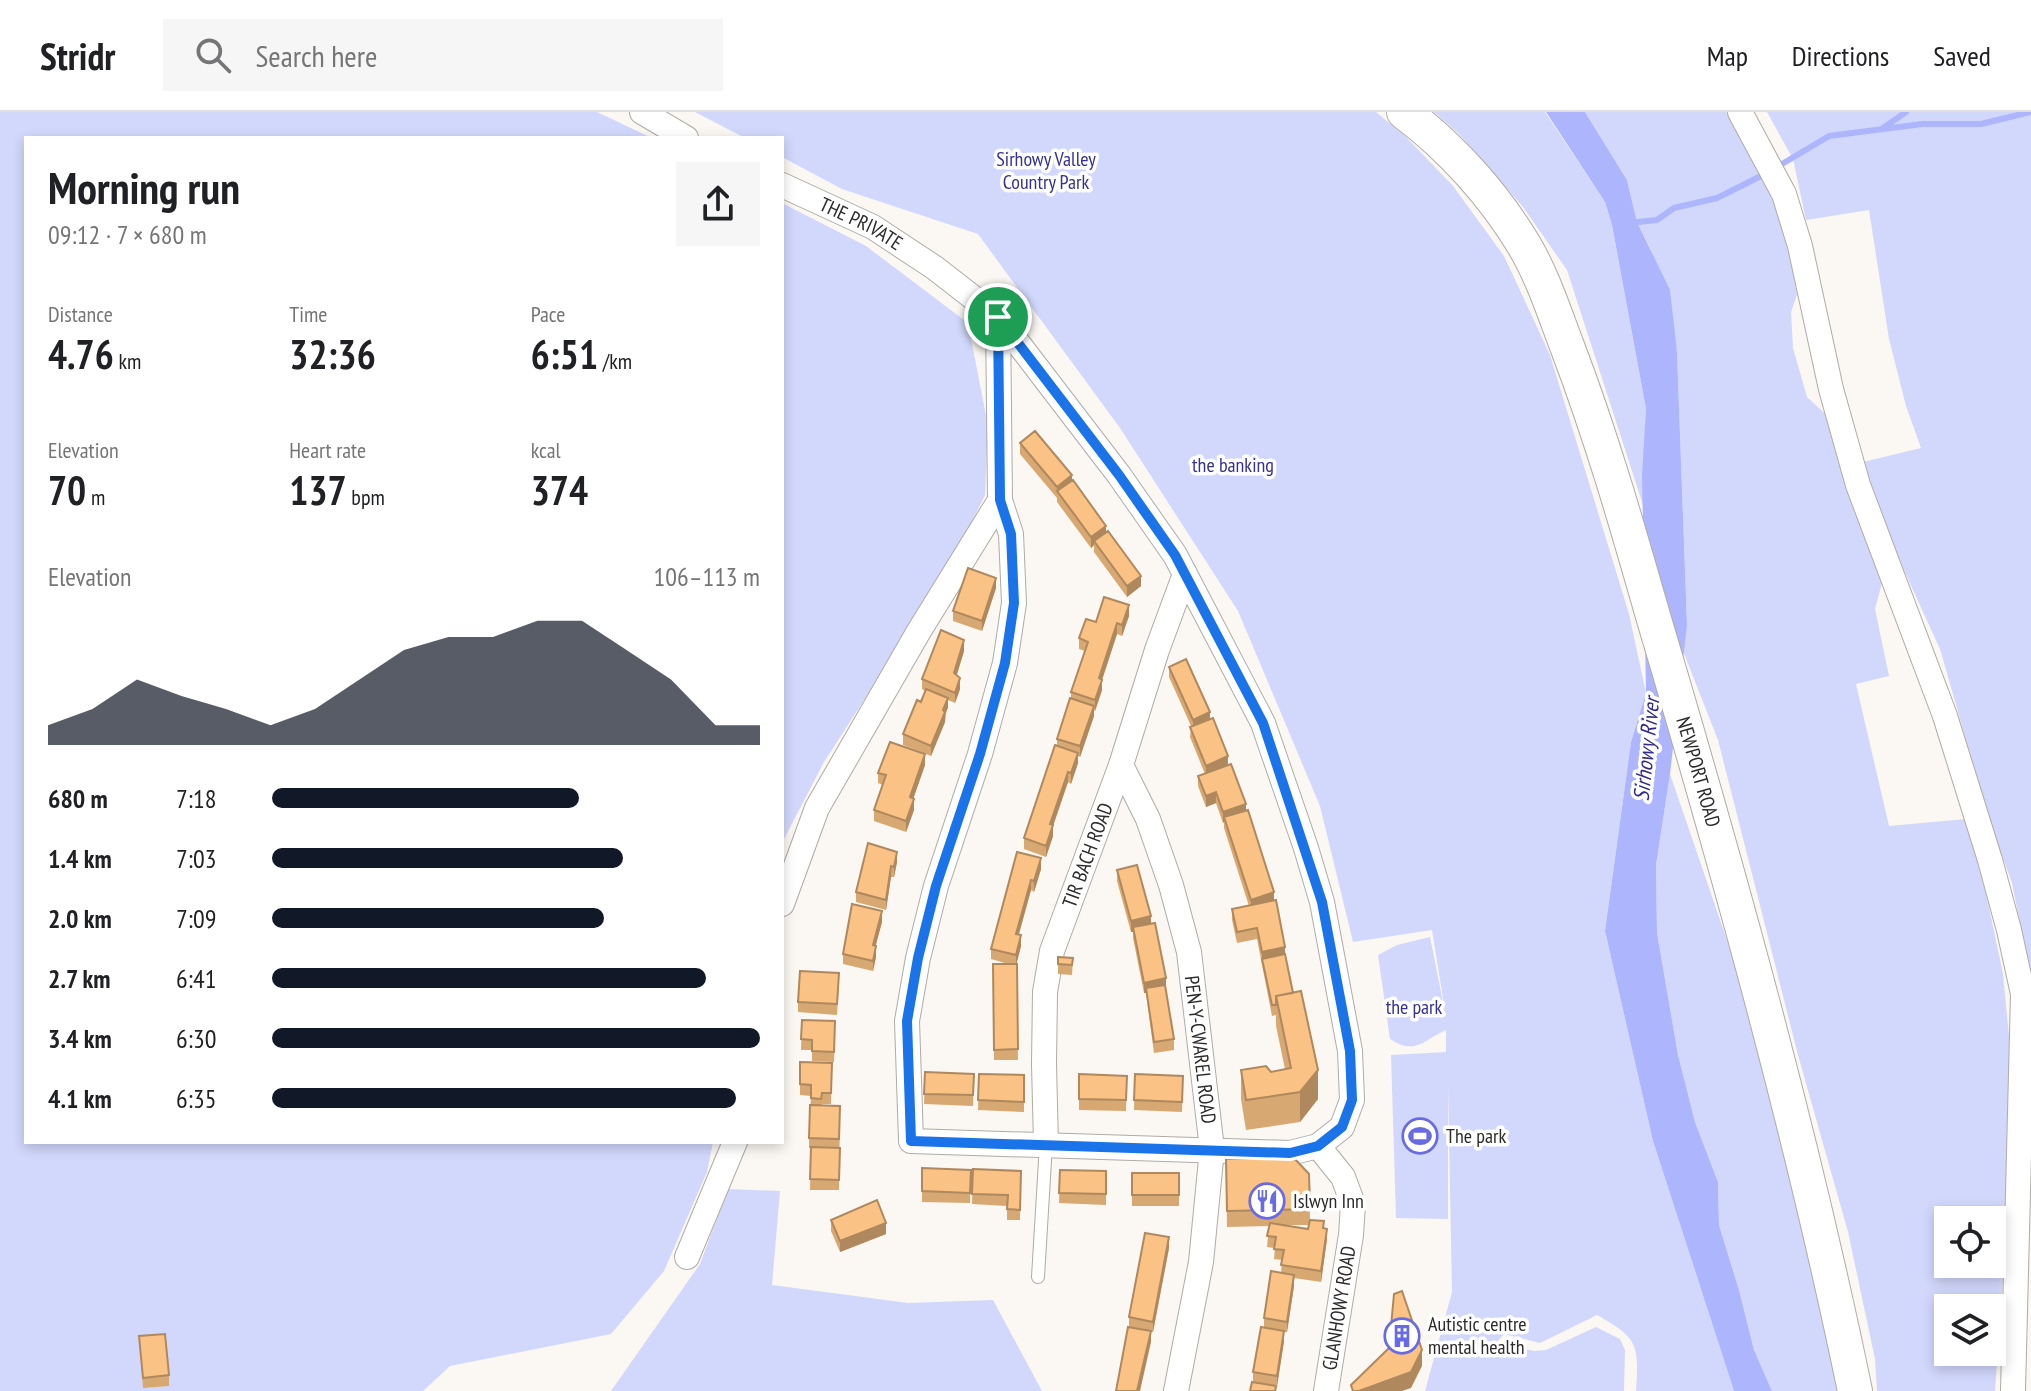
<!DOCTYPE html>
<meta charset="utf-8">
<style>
:root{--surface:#fff;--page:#f6f6f6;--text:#202124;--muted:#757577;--line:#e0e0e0;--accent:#111827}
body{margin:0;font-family:"PT Sans Narrow",sans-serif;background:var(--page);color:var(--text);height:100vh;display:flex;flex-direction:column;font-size:30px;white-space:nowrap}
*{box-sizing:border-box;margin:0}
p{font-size:26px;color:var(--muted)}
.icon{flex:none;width:44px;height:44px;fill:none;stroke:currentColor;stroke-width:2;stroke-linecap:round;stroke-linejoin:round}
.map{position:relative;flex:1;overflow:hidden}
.panel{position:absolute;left:24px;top:24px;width:760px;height:1008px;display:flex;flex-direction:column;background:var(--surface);border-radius:0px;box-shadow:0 4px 12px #0003}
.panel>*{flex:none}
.controls{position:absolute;left:1934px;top:1094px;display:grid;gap:16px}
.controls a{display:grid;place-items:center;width:72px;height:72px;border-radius:0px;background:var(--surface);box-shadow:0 4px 12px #0003;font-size:40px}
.pin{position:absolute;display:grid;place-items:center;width:68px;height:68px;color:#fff;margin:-34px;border:4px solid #fff;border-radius:50%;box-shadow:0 2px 8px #0007}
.round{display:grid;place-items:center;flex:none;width:84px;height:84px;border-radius:0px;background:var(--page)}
.summary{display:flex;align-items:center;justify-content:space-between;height:136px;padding:0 24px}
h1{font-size:44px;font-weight:700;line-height:60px}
.stats{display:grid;grid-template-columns:repeat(3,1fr);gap:12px;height:136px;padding:8px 24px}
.stats div{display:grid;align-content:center}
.stats b{font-size:40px;font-weight:700}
.stats small{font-size:22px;font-weight:400}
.stats p{font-size:22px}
.chart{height:224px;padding:16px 24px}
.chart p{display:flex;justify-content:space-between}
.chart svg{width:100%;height:144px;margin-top:8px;fill:var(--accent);opacity:.7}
ul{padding:0 24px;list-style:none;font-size:26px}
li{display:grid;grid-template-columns:128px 96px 1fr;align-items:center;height:60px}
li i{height:20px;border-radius:10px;background:var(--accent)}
header{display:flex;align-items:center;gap:48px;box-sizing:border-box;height:112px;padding:0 40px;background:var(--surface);border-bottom:2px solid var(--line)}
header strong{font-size:38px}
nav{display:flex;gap:44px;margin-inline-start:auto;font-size:28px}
.search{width:560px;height:72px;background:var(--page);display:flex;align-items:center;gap:20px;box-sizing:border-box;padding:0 28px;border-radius:0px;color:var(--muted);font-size:30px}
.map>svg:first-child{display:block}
.green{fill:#d2d8fc;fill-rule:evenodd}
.water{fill:#adb6fd}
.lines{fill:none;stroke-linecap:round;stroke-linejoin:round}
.stream{stroke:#adb6fd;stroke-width:6}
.lane-casing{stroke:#afaba6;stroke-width:14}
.street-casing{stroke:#afaba6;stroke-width:26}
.secondary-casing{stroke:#afaba6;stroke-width:36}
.lane{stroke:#fff;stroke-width:12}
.street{stroke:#fff;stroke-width:24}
.secondary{stroke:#fff;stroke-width:34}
.wall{fill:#d7a872;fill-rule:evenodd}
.shaded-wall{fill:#af885d}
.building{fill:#fac385;stroke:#af885d;stroke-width:2}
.route-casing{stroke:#fff;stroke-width:16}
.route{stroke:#1a73e8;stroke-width:10}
.labels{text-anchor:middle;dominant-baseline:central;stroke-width:7;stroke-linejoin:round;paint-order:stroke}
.park-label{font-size:20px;fill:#363193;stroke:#fff}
.street-label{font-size:20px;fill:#2d2b2a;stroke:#fff}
.poi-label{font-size:20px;fill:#2d2b2a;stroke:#fff;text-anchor:start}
.water-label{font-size:22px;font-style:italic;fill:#312a8c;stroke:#fff}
</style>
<header>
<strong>Stridr</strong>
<div class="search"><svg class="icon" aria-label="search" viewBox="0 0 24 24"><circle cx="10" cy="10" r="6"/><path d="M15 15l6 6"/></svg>Search here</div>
<nav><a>Map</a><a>Directions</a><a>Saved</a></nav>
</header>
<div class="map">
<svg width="2031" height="1279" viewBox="0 0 2031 1279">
<rect width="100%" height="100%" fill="#fbf7f2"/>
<path class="green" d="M0 0H597L652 26H26V1030H713L707 1060 664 1159 611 1222 450 1254 423 1279H0Z
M695 0H1376L1406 25 1453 74 1504 144 1550 243 1629 502 1646 581 1631 630 1605 819 1653 1029 1734 1279H1636C1639 1232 1638 1226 1597 1203L1540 1231 1504 1222 1497 1230 1534 1239 1546 1238 1596 1215 1620 1227 1625 1238 1624 1279H1425L1452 1180 1448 973V1107L1396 1106 1391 943 1446 940V918C1423 928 1416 944 1390 927L1378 843 1397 833 1430 825 1446 905 1432 818 1353 830 1320 694 1238 499 1120 316 978 122 842 77 782 45V26H745Z
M1434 0H1545L1605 90 1612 113 1646 297 1643 393 1567 158 1523 95 1459 22Z
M1585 0H1726L1765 61 1787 125 1797 183 1791 200 1793 236 1807 285 1832 308 1883 467 1875 497 1889 564 1856 572 1889 714 1966 707 1987 786 2003 862 2011 945 2007 1108 1995 1279H1877L1875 1247 1848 1120 1798 943 1718 628 1683 539 1687 513 1677 240 1651 138 1637 110 1627 68ZM1948 1108H1992V1152H1948ZM1948 1196H1992V1240H1948Z
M1767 0H2031V866L2012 771 1990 711 1940 537 1897 443 1863 350 1921 336 1906 294 1889 227 1869 98 1806 108 1793 47Z
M782 91 866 134 968 211 988 314 985 383 950 455 824 650 782 731Z
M1670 662 1730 837 1793 1059 1840 1279H1772L1754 1238 1739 1178 1719 1113 1718 1070 1695 1010 1678 943 1657 821 1656 753Z
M728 1077 780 1079 772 1173 908 1191 993 1188 1042 1279H611L700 1152Z"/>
<path class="water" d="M1546 0H1585L1627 68 1637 110 1670 178 1677 240 1687 513 1670 662 1656 753 1657 821 1678 943 1695 1010 1718 1070 1719 1113 1739 1178 1754 1238 1772 1279H1734L1653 1029 1605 819 1631 630 1646 581 1642 363 1646 297 1612 113 1605 90Z"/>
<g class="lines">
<path class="stream" d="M1883 16 1906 0
M1777 55 1829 24 1922 12H1981L2030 0
M1629 111 1657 108 1674 96 1717 86 1767 61"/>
<defs>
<path id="lane" d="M1038 1165 1046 1032"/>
<g id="street">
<path d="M642 0 686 26"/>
<path d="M1740 0 1784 82 1800 134 1831 277 1858 373 1945 604 1990 748 2009 818 2023 882 2013 1279"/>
<path id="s1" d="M782 73 873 115 935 156 998 205 1119 363 1175 443 1263 611 1306 736 1322 790 1350 939 1352 988 1342 1015 1318 1034 1343 1065 1353 1092 1351 1123 1326 1279"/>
<path d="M998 205 1000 388 1011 422 1014 491 1005 551 980 642 936 774 918 846 907 909 911 1029 1290 1041 1318 1034"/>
<path id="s2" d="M1121 653 1148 707 1171 773 1189 840 1212 1037 1201 1150 1176 1279"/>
<path d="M782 792 817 696 919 519 1000 388"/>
<path id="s3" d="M1046 1032 1044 952 1045 880 1052 839 1121 653 1157 538 1185 462"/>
<path d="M687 1145 735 1030"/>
</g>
<g id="secondary">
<path id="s4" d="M1404 0C1451 35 1494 83 1524 133 1543 165 1554 200 1567 234 1601 323 1627 413 1653 504 1729 760 1801 1018 1855 1279"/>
</g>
</defs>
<use href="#lane" class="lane-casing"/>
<use href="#street" class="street-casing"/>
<use href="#secondary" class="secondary-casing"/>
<use href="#lane" class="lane"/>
<use href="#street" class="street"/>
<use href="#secondary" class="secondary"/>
</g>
<path class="wall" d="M1020 331 1072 369 1141 474 1127 485 1094 440V433L1091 436 1057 390V386L1020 342Z
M996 476 982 519 953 509V499Z
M1129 504 1122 524 1117 522 1102 568V578L1095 599 1094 598V604L1080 645 1078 644V651L1071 672 1068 670 1053 713V724L1046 745 1024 737V726L1057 634V627L1071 586V580L1085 539 1079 537V526L1096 510Z
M964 539 957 563 960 577 955 591 948 588 945 610 931 644 903 633V622L925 579 922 577V567Z
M1169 555 1210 607 1246 698 1274 789 1285 842 1318 987 1300 1010 1246 1018 1241 987V958L1271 960 1285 957 1276 914V903L1272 904 1257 827 1237 831 1232 808V797L1249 794 1224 716V710L1223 711 1216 691 1206 695 1198 674V664L1205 662 1190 625 1191 614 1169 565Z
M925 653 913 687 914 698 906 720 874 709V698L883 673 878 671V661Z
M1017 740 1041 757 1034 780 1031 778 1019 822 1021 834 1016 852 1018 948H994L993 852H1008L991 847V837Z
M897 750 894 765H891L886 798 856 790V780Z
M1117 758 1151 812 1166 877 1174 927V938L1154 941 1146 881H1144L1133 826V820H1131L1117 769Z
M882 810 875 834 876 845 873 859 843 852V842Z
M1058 845 1073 846 1072 863 1058 862Z
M839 872 837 903 798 900V890Z
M802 908 835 909 834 950 812 949V938H801Z
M800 950 832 951 831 992H822V993L840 994 839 1078H810L811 1036H809V1026L811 984 800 983Z
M925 960 974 962 973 994 924 992Z
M979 962 1024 963V1000L978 998Z
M1079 962 1127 964 1126 999 1079 998Z
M1135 962 1183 964 1182 1000 1134 998Z
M1226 1047 1309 1062 1310 1108 1324 1116 1327 1127 1321 1170 1294 1166V1174L1287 1220H1284V1229L1276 1279 1253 1270V1260L1264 1216V1206L1281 1161 1282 1148 1274 1147 1275 1136 1267 1135 1269 1114 1227 1115ZM1285 1113H1309L1308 1117Z
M922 1056 971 1058 970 1091 922 1090Z
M973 1057 1021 1059 1020 1108H1007V1094L972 1092Z
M1060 1058 1106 1059V1093L1059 1091Z
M1132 1061H1179V1094H1132Z
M831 1108 886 1122 840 1140 831 1119Z
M1169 1136 1153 1220H1151V1230L1129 1215V1205Z
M139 1224 169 1263V1274L143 1276Z"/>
<path class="shaded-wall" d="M1072 363V373L1057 379V386V375Z
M1106 414V424L1094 429V433L1091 436V425Z
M1141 464V474L1127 485V474Z
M996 466V476L982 519V509Z
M1129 493V504L1122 524V513Z
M1117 511V522L1099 577V566Z
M964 528V539L954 571V561Z
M960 566V577L955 591V581Z
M1102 568V578L1095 599V588Z
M948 586V596L945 602V610L931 644V634Z
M1094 594V604L1080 645V634Z
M1210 600V611L1193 618V608Z
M1078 641V651L1071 672V661Z
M925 642V653L910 696V685Z
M1228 644V655L1206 664V654Z
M1068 660V670L1050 723V712Z
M1216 680V691L1206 695V684Z
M914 687V698L906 720V709Z
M1246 692V703L1224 705V710L1223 711V700Z
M1053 713V724L1046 745V734Z
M897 740V750L894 765V755Z
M1041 746V757L1034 780V769Z
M891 754V765L886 798V788Z
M1031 768V778L1016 832V822Z
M1274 780V791L1251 798V788Z
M882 799V810L873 844V833Z
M1151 804V814L1133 815V820H1131V809Z
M1021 823V834L1016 854V843Z
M876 834V845L873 859V849Z
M1285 835V846L1262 850V840Z
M1166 866V877L1146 876V881H1144V871Z
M1318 958V987L1300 1010V980Z
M886 1111V1122L840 1140V1129Z
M1327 1117V1127L1321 1170V1159Z
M1169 1125V1136L1153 1220V1210Z
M1294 1163V1174L1287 1220V1210Z
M1151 1219V1230L1140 1279H1137Z
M1284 1219V1229L1277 1275V1264Z
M1422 1238V1254L1411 1276 1402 1279H1359Z"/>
<path class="building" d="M1035 319 1072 363 1057 375 1020 331Z
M1073 368 1106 414 1091 425 1057 379Z
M1108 419 1141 464 1127 474 1094 429Z
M968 456 996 466 982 509 953 499Z
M1104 485 1129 493 1122 513 1117 511 1099 566 1102 568 1095 588 1071 580 1088 530 1079 526 1086 507 1096 510Z
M941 518 964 528 954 561 960 566 955 581 922 567Z
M1186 547 1210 600 1193 608 1169 555Z
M926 577 948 586 943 598 945 600 931 634 903 622 917 588 921 590Z
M1070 586 1094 594 1080 634 1057 627Z
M1213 606 1228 644 1206 654 1190 615Z
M890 630 925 642 910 685 914 687 906 709 874 698 886 663 878 661Z
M1055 633 1078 641 1071 661 1068 660 1050 712 1053 713 1046 734 1024 726Z
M1231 652 1246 692 1223 700 1216 680 1206 684 1198 664Z
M1248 698 1274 780 1251 788 1224 705Z
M868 731 897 740 894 755 891 754 886 788 856 780Z
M1017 740 1041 746 1034 769 1031 768 1016 822 1021 823 1016 843 991 837Z
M1137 753 1151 804 1131 809 1117 758Z
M1276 788 1285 835 1262 840 1257 816 1237 820 1232 797Z
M852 792 882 799 873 833 876 834 873 849 843 842Z
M1155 811 1166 866 1144 871 1133 815Z
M1285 842 1293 881 1276 884V893H1272L1262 847Z
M1058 845 1073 846 1072 853 1058 852Z
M993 852H1017L1018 937 994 938Z
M800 859 839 861 837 892 798 890Z
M1165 873 1174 927 1154 930 1146 876Z
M1301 879 1318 958 1300 980 1246 988 1241 958 1266 954 1271 960 1291 956 1276 884Z
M802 908 835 909 834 940 812 939V928L801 927Z
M800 950 832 951 831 981H822L821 987 811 986V973L800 972Z
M925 960 974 962 973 983 924 982Z
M979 962 1024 963V990L978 988Z
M1079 962 1127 964 1126 988 1079 987Z
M1135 962 1183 964 1182 990 1134 988Z
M810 993 840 994 839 1027 809 1026Z
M811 1035 840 1036 839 1068 810 1067Z
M1294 1046 1309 1062 1310 1097 1227 1099 1226 1047Z
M922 1056 971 1058 970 1081 922 1079Z
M973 1057 1021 1059 1020 1098 1007 1097 1008 1083 972 1082Z
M1060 1058 1106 1059V1082L1059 1081Z
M1132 1061H1179V1083H1132Z
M877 1088 886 1111 840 1129 831 1108Z
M1310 1108 1324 1109 1323 1116 1327 1117 1321 1159 1281 1153 1284 1138 1274 1137 1276 1125 1267 1124 1270 1111 1308 1117Z
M1145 1121 1169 1125 1153 1210 1129 1205Z
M1271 1159 1294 1163 1287 1210 1264 1206Z
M1402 1179 1422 1238 1411 1260 1359 1279H1353L1351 1273 1389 1236 1394 1182Z
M1128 1215 1151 1219 1137 1279H1116Z
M1261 1215 1284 1219 1277 1264 1253 1260Z
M165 1222 169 1263 143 1266 139 1224Z
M1252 1270 1276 1274 1275 1279H1250Z"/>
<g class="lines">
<defs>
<path id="route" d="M998 205 1119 363 1175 443 1263 611 1322 790 1350 939 1352 988 1342 1015 1318 1034 1290 1041 911 1029 907 909 918 846 936 774 980 642 1005 551 1014 491 1011 422 1000 388Z"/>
</defs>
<use href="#route" class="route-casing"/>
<use href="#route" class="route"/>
</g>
<defs>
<symbol id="stadium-ring" viewBox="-11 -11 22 22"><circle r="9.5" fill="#fff" stroke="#686be4" stroke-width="1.5"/><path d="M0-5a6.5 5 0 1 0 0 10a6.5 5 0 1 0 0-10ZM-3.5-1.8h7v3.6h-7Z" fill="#686be4"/></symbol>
<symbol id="restaurant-ring" viewBox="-11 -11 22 22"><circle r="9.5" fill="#fff" stroke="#686be4" stroke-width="1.5"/><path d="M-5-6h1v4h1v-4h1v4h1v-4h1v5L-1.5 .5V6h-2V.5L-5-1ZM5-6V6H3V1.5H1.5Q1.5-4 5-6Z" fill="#686be4"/></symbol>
<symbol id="building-ring" viewBox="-11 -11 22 22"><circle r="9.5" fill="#fff" stroke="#686be4" stroke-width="1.5"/><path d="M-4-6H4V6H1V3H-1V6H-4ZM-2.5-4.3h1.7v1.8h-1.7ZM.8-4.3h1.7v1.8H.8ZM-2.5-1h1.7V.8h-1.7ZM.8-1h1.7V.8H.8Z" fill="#686be4"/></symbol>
</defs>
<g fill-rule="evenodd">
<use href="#stadium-ring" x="1400" y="1004" width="40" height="40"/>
<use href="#restaurant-ring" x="1247" y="1069" width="40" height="40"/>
<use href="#building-ring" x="1382" y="1204" width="40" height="40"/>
</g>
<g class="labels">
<g class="park-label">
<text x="1046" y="47">Sirhowy Valley<tspan x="1046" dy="23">Country Park</tspan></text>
<text x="1233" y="353">the banking</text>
<text x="1414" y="895">the park</text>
</g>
<g class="street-label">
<text stroke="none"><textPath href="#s1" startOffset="88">THE PRIVATE</textPath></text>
<text stroke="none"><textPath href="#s4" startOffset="736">NEWPORT ROAD</textPath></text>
<text stroke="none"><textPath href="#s3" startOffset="296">TIR BACH ROAD</textPath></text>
<text stroke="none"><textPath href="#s2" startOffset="298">PEN-Y-CWAREL ROAD</textPath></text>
<text transform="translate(1339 1196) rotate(-81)">GLANHOWY ROAD</text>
</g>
<g class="poi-label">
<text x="1446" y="1024">The park</text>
<text x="1293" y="1089">Islwyn Inn</text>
<text x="1428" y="1212">Autistic centre<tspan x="1428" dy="23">mental health</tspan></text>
</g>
<g class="water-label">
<text transform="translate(1646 637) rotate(-84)">Sirhowy River</text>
</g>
</g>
</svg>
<div class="controls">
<a><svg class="icon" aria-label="locate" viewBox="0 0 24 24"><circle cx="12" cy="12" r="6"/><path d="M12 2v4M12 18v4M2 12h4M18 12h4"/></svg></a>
<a><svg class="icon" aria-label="layers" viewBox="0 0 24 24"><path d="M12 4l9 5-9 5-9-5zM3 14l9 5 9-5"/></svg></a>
</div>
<div class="pin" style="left:998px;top:205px;background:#1e9e55"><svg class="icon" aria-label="arrive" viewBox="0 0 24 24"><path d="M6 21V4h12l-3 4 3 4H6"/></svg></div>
<section class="panel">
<div class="summary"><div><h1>Morning run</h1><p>09:12 · 7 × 680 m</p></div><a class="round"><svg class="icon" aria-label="share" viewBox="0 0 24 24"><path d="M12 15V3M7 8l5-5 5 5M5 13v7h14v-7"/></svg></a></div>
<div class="stats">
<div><p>Distance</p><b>4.76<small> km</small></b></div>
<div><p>Time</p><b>32:36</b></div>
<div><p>Pace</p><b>6:51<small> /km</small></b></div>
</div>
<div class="stats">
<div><p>Elevation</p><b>70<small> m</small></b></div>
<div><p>Heart rate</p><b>137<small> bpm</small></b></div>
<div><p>kcal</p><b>374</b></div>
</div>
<div class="chart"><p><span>Elevation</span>106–113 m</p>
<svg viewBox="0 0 160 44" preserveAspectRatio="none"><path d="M0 44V38L10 33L20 24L30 29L40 33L50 38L60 33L70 24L80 15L90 11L100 11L110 6L120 6L130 15L140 24L150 38L160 38V44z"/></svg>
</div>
<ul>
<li><b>680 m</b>7:18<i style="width:63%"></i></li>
<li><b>1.4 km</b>7:03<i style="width:72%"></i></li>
<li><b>2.0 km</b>7:09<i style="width:68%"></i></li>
<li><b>2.7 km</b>6:41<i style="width:89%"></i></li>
<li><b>3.4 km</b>6:30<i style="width:100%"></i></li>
<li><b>4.1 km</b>6:35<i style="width:95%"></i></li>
</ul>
</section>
</div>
